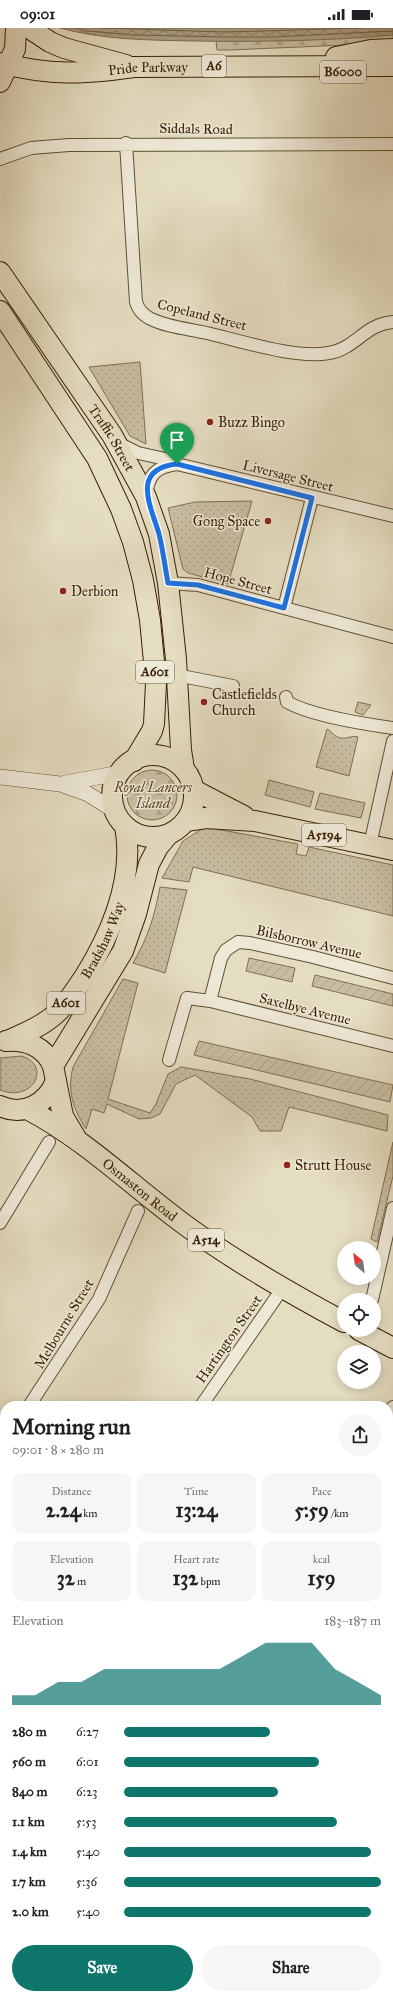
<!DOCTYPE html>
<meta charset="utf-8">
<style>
:root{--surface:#fff;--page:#f6f6f6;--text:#202124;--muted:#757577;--accent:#0f766e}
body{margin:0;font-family:"IM FELL Great Primer",serif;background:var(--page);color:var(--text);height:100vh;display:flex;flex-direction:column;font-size:15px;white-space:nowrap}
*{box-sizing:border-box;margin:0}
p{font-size:13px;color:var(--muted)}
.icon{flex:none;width:22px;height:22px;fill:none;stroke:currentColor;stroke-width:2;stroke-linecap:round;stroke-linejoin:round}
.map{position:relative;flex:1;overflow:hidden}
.details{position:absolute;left:0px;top:1373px;width:393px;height:598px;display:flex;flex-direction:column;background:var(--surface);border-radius:16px 16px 0 0;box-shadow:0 2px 10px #0003}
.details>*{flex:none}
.needle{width:26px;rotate:331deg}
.buttons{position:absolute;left:337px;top:1213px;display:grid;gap:8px}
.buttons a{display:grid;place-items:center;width:44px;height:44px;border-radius:50%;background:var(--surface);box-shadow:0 2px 10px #0003;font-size:20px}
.pin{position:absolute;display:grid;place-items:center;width:34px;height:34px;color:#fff;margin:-41px -17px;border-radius:50% 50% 50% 0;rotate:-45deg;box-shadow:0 0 4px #0007}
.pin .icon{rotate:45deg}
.round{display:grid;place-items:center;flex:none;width:42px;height:42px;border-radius:21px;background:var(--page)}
.head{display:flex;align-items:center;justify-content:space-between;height:68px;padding:0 12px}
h1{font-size:22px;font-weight:700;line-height:30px}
.metrics{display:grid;grid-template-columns:repeat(3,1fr);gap:6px;height:68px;padding:4px 12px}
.metrics div{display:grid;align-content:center;border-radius:10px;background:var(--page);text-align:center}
.metrics b{font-size:20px;font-weight:700}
.metrics small{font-size:11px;font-weight:400}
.metrics p{font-size:11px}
.chart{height:112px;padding:8px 12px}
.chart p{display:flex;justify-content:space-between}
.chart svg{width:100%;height:72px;margin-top:4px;fill:var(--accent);opacity:.7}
.cta{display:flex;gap:8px;margin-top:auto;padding:8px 12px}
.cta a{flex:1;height:46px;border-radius:24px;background:var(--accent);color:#fff;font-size:16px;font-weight:700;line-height:46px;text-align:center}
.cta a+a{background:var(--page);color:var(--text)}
ul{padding:0 12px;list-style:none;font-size:13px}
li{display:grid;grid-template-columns:64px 48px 1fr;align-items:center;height:30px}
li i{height:10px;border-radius:5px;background:var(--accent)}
.status{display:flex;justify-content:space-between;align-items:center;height:28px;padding:0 20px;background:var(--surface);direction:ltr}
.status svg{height:11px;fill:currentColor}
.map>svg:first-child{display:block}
.grass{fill:url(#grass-dots);stroke:#806e52}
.forest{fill:url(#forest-firs);stroke:#806e52}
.park{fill:url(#park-crowns);stroke:#806e52}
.garden{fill:url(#garden-furrows);stroke:#806e52}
.water{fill:url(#water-waves);stroke:#7c6a4f}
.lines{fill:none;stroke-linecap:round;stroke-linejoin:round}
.shore{stroke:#715d42;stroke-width:1}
.minor-casing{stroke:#634e33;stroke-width:14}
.tertiary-casing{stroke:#634e33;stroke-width:16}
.primary-casing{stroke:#381e04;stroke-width:22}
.minor{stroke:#eee9d7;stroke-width:12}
.tertiary{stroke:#eee9d7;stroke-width:15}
.primary{stroke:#e5ddc1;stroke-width:20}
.route-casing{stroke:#fff;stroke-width:8}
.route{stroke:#1a73e8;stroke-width:5}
.poi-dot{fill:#8f2418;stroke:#eee9d7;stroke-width:1.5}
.labels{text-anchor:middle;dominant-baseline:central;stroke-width:3;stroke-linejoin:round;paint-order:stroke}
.shield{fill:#eee9d7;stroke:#6f5b43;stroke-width:1}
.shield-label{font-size:13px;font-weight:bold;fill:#381e04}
.street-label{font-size:14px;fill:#381e04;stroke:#eee9d7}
.poi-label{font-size:14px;fill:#381e04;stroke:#eee9d7;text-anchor:start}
.park-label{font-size:14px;font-style:italic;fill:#5c462b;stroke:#eee9d7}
</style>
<div class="status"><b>09:01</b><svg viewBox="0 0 49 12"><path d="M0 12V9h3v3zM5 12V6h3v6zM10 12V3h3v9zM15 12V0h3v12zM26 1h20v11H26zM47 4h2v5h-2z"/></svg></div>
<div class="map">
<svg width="393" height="1971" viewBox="0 0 393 1971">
<defs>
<pattern id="grass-dots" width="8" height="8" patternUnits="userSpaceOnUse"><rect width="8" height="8" fill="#c8bda1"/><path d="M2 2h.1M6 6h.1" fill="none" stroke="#ada289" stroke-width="1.8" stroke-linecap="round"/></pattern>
<pattern id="forest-firs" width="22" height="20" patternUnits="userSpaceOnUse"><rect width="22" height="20" fill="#c8bda1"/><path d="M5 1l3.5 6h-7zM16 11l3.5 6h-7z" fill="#ada289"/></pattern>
<pattern id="park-crowns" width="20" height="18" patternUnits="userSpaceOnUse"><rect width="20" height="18" fill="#c8bda1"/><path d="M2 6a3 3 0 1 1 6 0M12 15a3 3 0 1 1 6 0" fill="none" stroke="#ada289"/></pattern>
<pattern id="garden-furrows" width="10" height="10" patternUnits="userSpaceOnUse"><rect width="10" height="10" fill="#c8bda1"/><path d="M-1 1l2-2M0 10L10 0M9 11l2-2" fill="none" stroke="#ada289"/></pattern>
<pattern id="water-waves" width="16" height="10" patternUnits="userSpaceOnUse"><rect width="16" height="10" fill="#aa9c81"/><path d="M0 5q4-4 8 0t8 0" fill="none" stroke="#8b7f67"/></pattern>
</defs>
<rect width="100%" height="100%" fill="#e5ddc1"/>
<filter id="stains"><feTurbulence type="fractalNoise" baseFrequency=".005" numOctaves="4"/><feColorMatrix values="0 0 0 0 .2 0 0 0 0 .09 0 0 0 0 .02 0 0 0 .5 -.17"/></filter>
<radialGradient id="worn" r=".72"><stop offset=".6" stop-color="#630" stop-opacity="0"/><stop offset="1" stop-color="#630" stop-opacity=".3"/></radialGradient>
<path class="grass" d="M140 334 146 416 130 408 89 339Z
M252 473 228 556 188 545 183 541 168 480 195 474Z
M358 674 371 677 363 687 355 684Z
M327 701C332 703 334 709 341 710 348 711 352 707 358 709L349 748 316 739Z
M269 752 314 764 310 779 265 767Z
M320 765 365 775 361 790 315 781Z
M205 799 298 816 296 826 306 828 309 819 393 837V888L193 839 189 854 162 850 183 813Z
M160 859 187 862 165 945 133 935C149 907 154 890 160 859Z
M123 951 138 955 108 1071 150 1085 156 1076 168 1046 181 1039 250 1051 388 1087 387 1103 289 1079 281 1103H260L252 1089 195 1047 176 1056 160 1086 151 1090 139 1091 107 1076 104 1085 92 1081 86 1101C73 1081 67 1063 73 1039Z
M22 1028C52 1038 33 1075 0 1062V1030Z
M393 1114V1148L377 1214 371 1211Z"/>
<path class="forest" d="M393 0V15L229 22H217L215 4Z
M127 767a25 25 0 1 1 50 0a25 25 0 1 1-50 0Z"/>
<path class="park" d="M393 1606V1967L388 1962V1612Z"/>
<path class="garden" d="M249 930 295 940 292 954 246 943Z
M315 947 393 966V978L312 958Z
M199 1013 393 1057 390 1074 194 1027Z"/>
<path class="water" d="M60 0H393V7C327 13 259 14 193 13 148 12 104 12 60 0Z"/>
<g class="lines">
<path class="shore" d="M75 0 88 3 134 7 226 9H271L393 3
M101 0 226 4 363 0"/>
<defs>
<path id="minor" d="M126 115 136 274C138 281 142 286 149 290 166 299 189 301 207 305 241 313 296 331 329 325 355 321 365 296 393 294
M0 131 31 120 69 117 393 116
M118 415 138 425 170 432 177 436 393 488
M146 469C148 447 155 439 177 436
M168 555 198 557 393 609
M284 580 312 470
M176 647 233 658
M286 669 287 674C312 688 364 696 393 700
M370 817 393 713
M210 973 221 930 226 922 238 914 250 915 313 929 393 950
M169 1032 187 970 210 973 393 1018
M0 1195 49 1114
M372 1272 393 1180
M29 1378 99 1271 138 1183
M201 1378 282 1261
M388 1385 393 1379
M0 1421 5 1414
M0 1672 5 1664
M0 1906 5 1902
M280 1966 284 1971
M86 1971 93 1966
M315 1971 325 1966"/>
<path id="tertiary" d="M0 749 60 756 88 766 115 783
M65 755 120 745
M0 1820 5 1827
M97 1966 100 1971"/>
<g id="primary">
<path d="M29 0 50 14 64 20 126 37"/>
<path d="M336 29 371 22 393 21"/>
<path id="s1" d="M0 35C50 48 84 46 134 39L393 38"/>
<path d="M0 54 15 21 16 0"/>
<path id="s2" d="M0 244 112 407 146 469 159 506 168 555 176 631 181 722 184 741"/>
<path d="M0 283 97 430 121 481 133 514 143 552 150 592 156 655 154 696 152 703 134 733"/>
<circle cx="153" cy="768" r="41"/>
<path d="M194 762 244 788"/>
<path d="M186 793 206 790 255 793 393 822"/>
<path d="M6 1013C26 1011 45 1019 53 1038L63 1088 76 1110"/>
<path id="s3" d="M7 1013C21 1007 36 1001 48 992 64 981 74 964 85 948 112 904 135 851 125 798"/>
<path d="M53 1038 123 923 136 886 149 836 158 819 168 807"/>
<path d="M0 1078C24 1089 47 1075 56 1053"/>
<path id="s4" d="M27 1081C83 1110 130 1156 181 1194 232 1232 288 1264 344 1294"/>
<path d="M359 1302 393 1320"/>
</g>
</defs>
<use href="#minor" class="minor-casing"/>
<use href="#tertiary" class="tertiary-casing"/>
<use href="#primary" class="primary-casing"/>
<use href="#minor" class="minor"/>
<use href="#tertiary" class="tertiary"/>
<use href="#primary" class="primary"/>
</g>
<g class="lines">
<defs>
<path id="route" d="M177 436 312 470 284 580 198 557 168 555C165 539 163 522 159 506 151 478 130 441 177 436Z"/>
</defs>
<use href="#route" class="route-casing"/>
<use href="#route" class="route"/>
</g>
<g class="poi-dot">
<circle cx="210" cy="394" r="4"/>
<circle cx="268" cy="493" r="4"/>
<circle cx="63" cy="563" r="4"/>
<circle cx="204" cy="674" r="4"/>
<circle cx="287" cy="1137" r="4"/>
</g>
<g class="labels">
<g class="shield">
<rect x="202" y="27" width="24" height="22" rx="3"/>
<rect x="320" y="33" width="46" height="22" rx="3"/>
<rect x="136" y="633" width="38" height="22" rx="3"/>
<rect x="302" y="796" width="44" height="22" rx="3"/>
<rect x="47" y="964" width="38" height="22" rx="3"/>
<rect x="188" y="1201" width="36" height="22" rx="3"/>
</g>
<g class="shield-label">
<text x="214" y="38">A6</text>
<text x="343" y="44">B6000</text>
<text x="155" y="644">A601</text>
<text x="324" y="807">A5194</text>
<text x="66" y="975">A601</text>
<text x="206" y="1212">A514</text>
</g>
<g class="street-label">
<text stroke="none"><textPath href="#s1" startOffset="149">Pride Parkway</textPath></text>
<text transform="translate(196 101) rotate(1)">Siddals Road</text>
<text transform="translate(202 287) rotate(14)">Copeland Street</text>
<text stroke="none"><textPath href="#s2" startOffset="200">Traffic Street</textPath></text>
<text transform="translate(288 448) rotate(14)">Liversage Street</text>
<text transform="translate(238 553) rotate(15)">Hope Street</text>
<text stroke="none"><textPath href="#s3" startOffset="144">Bradshaw Way</textPath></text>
<text transform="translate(309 914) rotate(13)">Bilsborrow Avenue</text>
<text transform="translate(305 981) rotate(14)">Saxelbye Avenue</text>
<text stroke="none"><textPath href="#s4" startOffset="139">Osmaston Road</textPath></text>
<text transform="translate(64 1296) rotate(-59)">Melbourne Street</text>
<text transform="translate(229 1311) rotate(-55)">Hartington Street</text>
</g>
<g class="poi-label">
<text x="218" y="394">Buzz Bingo</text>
<text x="260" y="493" text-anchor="end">Gong Space</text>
<text x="71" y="563">Derbion</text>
<text x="212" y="666">Castlefields<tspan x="212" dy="16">Church</tspan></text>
<text x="295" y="1137">Strutt House</text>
</g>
<g class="park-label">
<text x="153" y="759">Royal Lancers<tspan x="153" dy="16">Island</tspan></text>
</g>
</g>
<rect width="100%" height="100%" filter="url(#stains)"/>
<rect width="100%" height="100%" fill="url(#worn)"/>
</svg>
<div class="buttons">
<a><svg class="needle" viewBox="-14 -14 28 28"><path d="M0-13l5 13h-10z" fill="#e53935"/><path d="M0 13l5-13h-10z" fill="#757577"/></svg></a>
<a><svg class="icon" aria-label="locate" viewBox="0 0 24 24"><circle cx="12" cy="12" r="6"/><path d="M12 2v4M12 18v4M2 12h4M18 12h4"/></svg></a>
<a><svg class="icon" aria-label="layers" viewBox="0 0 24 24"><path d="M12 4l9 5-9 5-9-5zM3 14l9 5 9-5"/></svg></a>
</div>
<div class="pin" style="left:177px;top:436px;background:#1e9e55"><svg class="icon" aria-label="arrive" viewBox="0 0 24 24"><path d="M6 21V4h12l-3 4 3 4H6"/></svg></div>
<section class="details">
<div class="head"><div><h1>Morning run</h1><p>09:01 · 8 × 280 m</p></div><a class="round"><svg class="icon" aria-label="share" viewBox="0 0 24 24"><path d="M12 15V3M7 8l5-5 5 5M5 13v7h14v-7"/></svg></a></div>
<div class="metrics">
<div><p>Distance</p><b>2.24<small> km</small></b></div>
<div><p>Time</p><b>13:24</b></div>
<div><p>Pace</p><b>5:59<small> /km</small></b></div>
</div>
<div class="metrics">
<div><p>Elevation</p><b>32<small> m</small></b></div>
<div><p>Heart rate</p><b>132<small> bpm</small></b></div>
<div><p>kcal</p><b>159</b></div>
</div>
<div class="chart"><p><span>Elevation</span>183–187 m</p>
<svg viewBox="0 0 160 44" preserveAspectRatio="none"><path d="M0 44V38L10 38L20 30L30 30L40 22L50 22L60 22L70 22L80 22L90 22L100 14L110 6L120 6L130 6L140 22L150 30L160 38V44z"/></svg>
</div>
<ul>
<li><b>280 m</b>6:27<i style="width:57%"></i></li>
<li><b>560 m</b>6:01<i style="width:76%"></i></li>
<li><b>840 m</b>6:23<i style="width:60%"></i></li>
<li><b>1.1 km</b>5:53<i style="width:83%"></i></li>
<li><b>1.4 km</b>5:40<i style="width:96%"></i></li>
<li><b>1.7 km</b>5:36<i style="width:100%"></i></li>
<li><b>2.0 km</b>5:40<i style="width:96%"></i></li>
</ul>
<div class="cta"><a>Save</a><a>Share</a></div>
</section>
</div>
